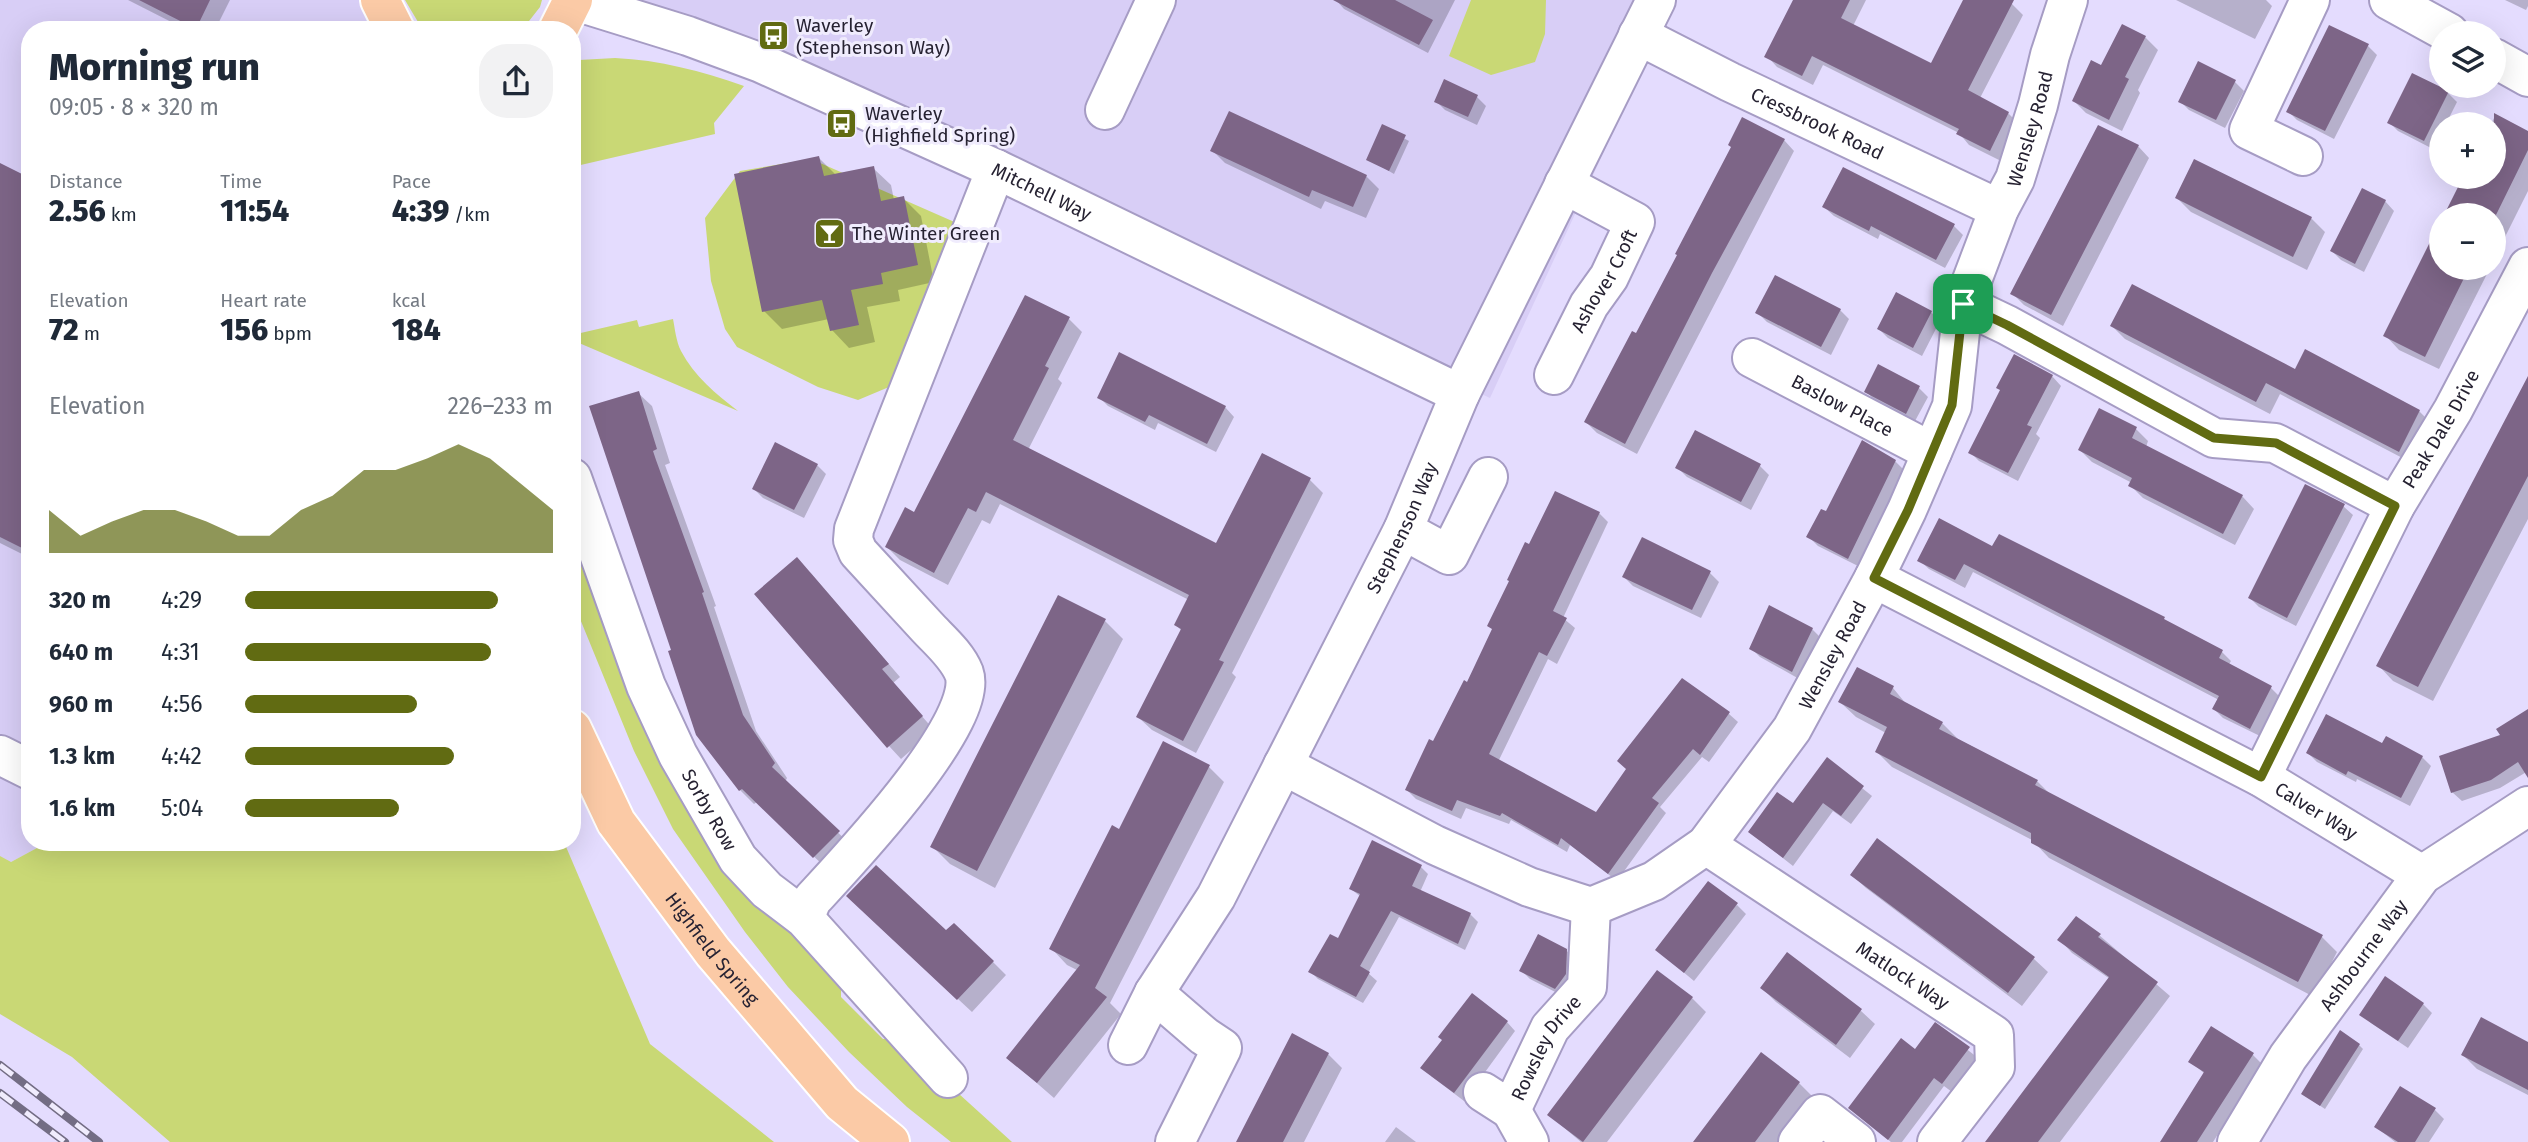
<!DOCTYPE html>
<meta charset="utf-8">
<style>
:root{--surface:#fff;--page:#f2f2f3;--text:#1f2937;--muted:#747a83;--accent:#616b12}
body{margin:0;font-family:"Fira Sans",sans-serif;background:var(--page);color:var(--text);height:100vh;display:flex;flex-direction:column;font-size:26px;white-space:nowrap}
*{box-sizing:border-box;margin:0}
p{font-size:23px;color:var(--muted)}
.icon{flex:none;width:38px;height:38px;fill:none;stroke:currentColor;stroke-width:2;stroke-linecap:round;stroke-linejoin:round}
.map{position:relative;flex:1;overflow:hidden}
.side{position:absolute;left:21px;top:21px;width:560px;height:830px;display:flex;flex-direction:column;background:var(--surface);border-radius:28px;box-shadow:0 7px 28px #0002}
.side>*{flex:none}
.buttons{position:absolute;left:2429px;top:21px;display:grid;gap:14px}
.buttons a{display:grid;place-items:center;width:77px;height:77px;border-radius:50%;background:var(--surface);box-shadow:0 7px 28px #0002;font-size:35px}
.pin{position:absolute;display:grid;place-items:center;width:60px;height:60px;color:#fff;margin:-30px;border-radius:14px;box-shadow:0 4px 10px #0006}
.round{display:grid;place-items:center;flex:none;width:74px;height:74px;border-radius:28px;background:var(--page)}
.overview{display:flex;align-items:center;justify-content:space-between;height:119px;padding:0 28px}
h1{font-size:38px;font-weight:800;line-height:52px}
.metrics{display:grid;grid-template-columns:repeat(3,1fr);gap:10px;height:119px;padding:7px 28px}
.metrics div{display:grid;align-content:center}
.metrics b{font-size:30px;font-weight:800}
.metrics small{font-size:19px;font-weight:400}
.metrics p{font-size:19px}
.chart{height:196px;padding:14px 28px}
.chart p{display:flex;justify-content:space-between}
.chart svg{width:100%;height:126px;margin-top:7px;fill:var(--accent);opacity:.7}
ul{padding:0 28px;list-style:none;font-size:23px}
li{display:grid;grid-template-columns:112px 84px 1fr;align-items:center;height:52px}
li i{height:18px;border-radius:9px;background:var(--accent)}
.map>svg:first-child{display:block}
.built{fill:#d8cef6}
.green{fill:#c9d875}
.shadow{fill:#0003}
.building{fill:#7d6587}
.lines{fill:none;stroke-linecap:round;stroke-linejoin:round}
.minor-casing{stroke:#a69cc4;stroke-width:42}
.major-casing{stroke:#fff;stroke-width:42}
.minor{stroke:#fff;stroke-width:38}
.major{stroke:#fbcaa6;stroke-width:38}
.rail-casing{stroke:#736d84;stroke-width:8}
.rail{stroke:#f0ecfd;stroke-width:5;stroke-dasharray:16;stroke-linecap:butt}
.route-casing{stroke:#fff;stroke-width:14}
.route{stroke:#616b12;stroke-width:9}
.labels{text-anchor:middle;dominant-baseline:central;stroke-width:6;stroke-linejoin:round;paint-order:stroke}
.poi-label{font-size:19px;fill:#262232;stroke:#f0ecfd;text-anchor:start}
.street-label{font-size:19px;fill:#262232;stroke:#f0ecfd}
</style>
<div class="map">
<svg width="2528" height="1142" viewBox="0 0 2528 1142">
<rect width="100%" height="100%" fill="#e4dcfe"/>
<path class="built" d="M0 0H393L397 30H30V842H48L0 868Z
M634 0H1674L1490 398Z"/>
<path class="green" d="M405 0H542L540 7 522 30H427L418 22Z
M1471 0H1546L1545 34 1535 62 1491 75 1449 56Z
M615 58C660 60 701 71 744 86L714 123 715 134 572 167V65L579 60Z
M811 159 959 224 889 387 858 400 818 387 737 347 725 329 711 281 705 218 740 171Z
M673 319C675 329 676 341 681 351 694 376 716 394 738 411L572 340V335L637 320 639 327Z
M572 508 654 733 841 977V997L883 1039 901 1038 926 1064 1012 1142H951L907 1107 849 1052 788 987 745 932 673 829 634 751 576 609 572 601Z
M48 842H564L650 1044 774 1142H170L72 1057 0 1014V856L11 862Z"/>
<path class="shadow" d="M128 0H230L215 30H187Z
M1336 0H1455L1428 53 1344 9Z
M1801 0H1866L1853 26 1932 65 1965 0H2003L2012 4 2023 15 1980 98 2008 113 2019 124 2001 161 1969 145 1959 133 1823 65 1813 85 1777 67 1767 56Z
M2176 0H2266L2272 6 2255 39Z
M2505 0H2528V6L2526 10Z
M2145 37 2158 50 2138 90 2140 93 2122 131 2086 113 2074 101 2102 67Z
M2368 46 2377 55 2334 139 2297 120 2288 111Z
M2235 82 2244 91 2225 128 2189 110 2180 101Z
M2448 93 2457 102 2446 124H2441V133L2433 149 2398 131 2389 122Z
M1477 97 1486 106 1477 125 1445 110 1436 101Z
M1230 113 1366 176 1379 189 1366 218 1325 201 1321 209 1225 163 1212 150Z
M2495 116 2528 132V191L2494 259V215H2446L2465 177H2494V124H2491Z
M1383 127 1409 141 1394 174 1368 159Z
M1784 140 1794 151 1637 454 1597 433 1586 422 1637 336 1733 147Z
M2138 146 2149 158 2063 326 2024 305 2012 293Z
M819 158 836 175 873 168 891 185 894 200 903 198 921 216 934 282 898 290 900 301 867 307 875 342 849 348 832 330 829 319 782 329 764 311Z
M0 165 30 180V558L0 543Z
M2177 198 2311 218 2325 232 2307 270 2191 212Z
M2385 201 2394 211 2364 272 2341 260 2332 251Z
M1824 207 1954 226 1963 235 1945 268 1880 234 1878 239 1834 216Z
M2441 224V268H2490L2439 369 2399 350 2386 336Z
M1840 310 1849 319 1831 355 1767 322 1758 313Z
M1931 312 1940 321 1922 356 1888 338 1879 329Z
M1069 319 1082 332 1058 379 1062 383 1028 450 1216 546 1310 480 1323 493 1232 673 1236 677 1196 753 1152 730 1138 717 1182 631 1176 625 1189 600 1000 504 990 524 982 520 948 585 900 560 887 547 915 514Z
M2112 326 2295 372 2306 352 2419 411 2432 424 2412 463 2280 394 2270 414 2125 339Z
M1120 354 1225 407 1234 417 1216 452 1158 423 1155 430 1108 406 1099 397Z
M1879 367 1919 388 1928 397 1915 421 1875 401 1866 391Z
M2052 376 2061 386 2036 434 2040 438 2018 481 1979 461 1970 452Z
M2528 380V519L2433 701 2393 681 2379 666Z
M638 393 652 406 670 463 665 465 669 476 716 606 714 607 756 731 787 778 785 782 852 846 828 870 757 802 754 804 740 790 674 651Z
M2136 429 2148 441 2146 447 2242 496 2254 509 2235 545 2143 498 2130 485 2132 483 2092 462 2080 450Z
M1696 433 1760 466 1769 475 1751 510 1687 477 1678 468Z
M1895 461 1904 470 1858 566 1818 546 1809 537 1826 513Z
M817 465 826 474 804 518 763 498 754 489Z
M2343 506 2353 515 2296 626 2259 607 2250 598Z
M1599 513 1608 522 1563 618 1575 628 1557 664 1548 659 1498 762 1597 814 1628 770 1682 681 1729 714 1738 722 1709 762 1702 757 1660 807 1666 813 1617 881 1570 845 1567 852 1511 820 1509 824 1466 808 1461 819 1416 799 1407 790 1468 684 1530 547Z
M1993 548 2222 652 2231 661 2228 666 2271 688 2280 697 2260 736 2223 718 2214 709 2219 700 1973 572 1965 588 1929 569 1919 560Z
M810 572 900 677 893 683 934 730 901 759 889 746Z
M1710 573 1719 582 1701 618 1633 586 1624 577Z
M1105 621 1123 639 995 888 950 864 932 846Z
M1812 629 1821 638 1801 680 1760 657 1751 648Z
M1893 688 1907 705 1942 723 1958 739 2037 781 2051 795 2322 937 2337 952 2314 997 2049 858 2032 840 1892 767 1877 752 1886 733 1856 717 1840 702Z
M2528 711V771L2500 788 2462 801 2452 792Z
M2383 745 2422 757 2431 766 2410 806 2357 779 2356 782 2317 762 2308 753Z
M1827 760 1872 796 1851 824 1833 811 1793 866 1750 832 1793 806Z
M1209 767 1224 782 1110 1003 1121 1014 1054 1098 1008 1058 1079 971 1067 965 1052 949 1120 831Z
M1877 841 2034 959 2048 972 2022 1006 1866 888 1852 875Z
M1421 867 1428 874 1420 892 1470 914 1478 922 1465 950 1399 917 1368 973 1377 981 1363 1003 1318 979 1311 972 1339 940 1361 897 1351 889Z
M1737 905 1746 914 1694 981 1657 950Z
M862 910 946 933 993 962 1006 975 972 1012Z
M2099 935 2170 996 2060 1142H1991L2110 979 2072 953 2060 940Z
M1566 950 1575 960 1565 997 1530 979 1521 970Z
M1787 955 1861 1011 1875 1024 1850 1058 1776 1002 1762 988Z
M1692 998 1706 1012 1607 1142H1581L1549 1115Z
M2423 1004 2432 1013 2408 1048 2371 1023 2362 1014Z
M1507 1022 1515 1031 1464 1101 1431 1076Z
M1936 1025 1978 1058 1952 1092 1944 1086 1902 1142H1891L1860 1117Z
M2211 1029 2253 1055 2262 1064 2213 1142H2162L2205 1074 2191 1062Z
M2528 1044V1095L2477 1069 2463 1055Z
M2359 1045 2363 1049 2325 1109 2307 1097Z
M1328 1054 1342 1068 1304 1142H1238Z
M1799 1083 1813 1097 1779 1142H1711Z
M2435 1110 2444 1119 2429 1142H2395L2376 1127Z
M1396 1127 1416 1142H1385Z"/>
<path class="building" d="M139 0H210L196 29Z
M1333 0H1395L1433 20 1419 45Z
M1793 0H1850L1841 18 1931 63 1963 0H2014L1968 90 2009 112 1990 151 1956 134 1959 129 1812 56 1802 76 1764 57Z
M2122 24 2146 36 2125 77 2129 79 2109 120 2072 101 2091 60 2101 65Z
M2329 25 2369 44 2325 131 2286 112Z
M2198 61 2236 80 2216 120 2178 102Z
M2412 73 2449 91 2424 141 2387 123Z
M1444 79 1478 95 1468 117 1434 102Z
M1229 111 1367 175 1353 207 1312 190 1309 197 1210 151Z
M2494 113 2528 131V150L2494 219V215H2444L2463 177H2494Z
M1742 117 1785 139 1712 273 1625 444 1584 422 1632 331 1636 333 1677 255 1675 254 1731 147 1728 145Z
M1382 124 1406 135 1389 171 1366 160Z
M2098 125 2139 145 2051 315 2010 294Z
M819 156 824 176 874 166 881 201 904 196 918 265 881 273 883 284 851 290 859 325 830 331 822 300 762 312 734 174Z
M2194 159 2312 217 2293 257 2175 198Z
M0 163 30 178V552L0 537Z
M1843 167 1955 224 1936 260 1871 226 1869 231 1822 207Z
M2362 188 2386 200 2355 264 2330 251Z
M2441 220V268H2469L2425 357 2383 336Z
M1775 275 1841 309 1821 347 1755 313Z
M2132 284 2295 369 2305 349 2420 410 2399 452 2266 383 2256 402 2110 326Z
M1896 292 1932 311 1913 348 1877 329Z
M1025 295 1070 317 1045 366 1049 368 1013 440 1216 543 1262 453 1311 478 1219 660 1224 662 1183 741 1136 717 1181 629 1174 625 1189 595 986 492 976 512 968 508 934 573 885 547 905 507 914 512Z
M1119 352 1226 406 1207 444 1149 415 1145 422 1097 398Z
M2014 354 2053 375 2027 425 2032 427 2008 473 1968 453 2000 390 1996 388Z
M1878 364 1920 386 1906 414 1864 392Z
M2528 376V476L2418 687 2376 666Z
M639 391 657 449 653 451 656 460 704 592 702 593 743 715 775 763 772 767 840 831 813 858 742 789 739 791 696 735 668 651 671 650 589 406Z
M2099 408 2137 427 2132 438 2243 495 2223 534 2128 486 2132 478 2078 450Z
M1695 430 1761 464 1741 502 1675 468Z
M1862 440 1896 460 1848 559 1806 537 1821 509 1826 511Z
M775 442 818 464 794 510 752 489Z
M2305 484 2345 504 2287 618 2248 598Z
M1555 491 1600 512 1553 611 1567 618 1547 656 1539 652 1489 754 1596 812 1626 769 1617 761 1682 678 1730 712 1700 755 1693 749 1652 798 1659 803 1608 874 1561 838 1558 845 1502 813 1500 816 1457 800 1452 811 1405 790 1429 739 1433 741 1464 680 1467 682 1492 629 1487 626 1509 581 1507 580 1525 542 1529 544Z
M1939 518 1992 546 1999 534 2165 617 2164 619 2223 650 2219 658 2272 686 2250 729 2212 709 2219 696 1964 564 1955 580 1917 561Z
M1642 537 1711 571 1692 610 1622 577Z
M797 557 889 664 882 669 923 716 887 748 754 594Z
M1058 595 1106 619 977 871 930 847Z
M1769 605 1813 628 1792 672 1749 649Z
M1857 667 1894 686 1890 694 1943 722 1939 729 2038 780 2035 785 2323 935 2298 982 2031 843V833L1875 752 1887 727 1838 702Z
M2528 709V778L2518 762 2491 780 2451 793 2439 756 2500 735 2496 729Z
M2326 714 2382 743 2386 736 2423 756 2401 798 2348 771 2346 775 2306 753Z
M1163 741 1210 765 1095 988 1107 997 1037 1083 1006 1058 1080 965 1049 949 1112 825 1119 829Z
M1827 757 1864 786 1841 816 1823 803 1783 858 1748 832 1777 792 1793 803Z
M1877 838 2035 957 2008 993 1850 875Z
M1372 840 1422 865 1412 886 1471 913 1458 944 1391 911 1360 966 1370 972 1356 997 1308 972 1330 934 1338 938 1360 894 1349 889Z
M876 865 946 930 954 923 994 961 957 1000 846 896Z
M1708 881 1738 903 1684 973 1655 950Z
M2076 916 2101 934 2098 937 2158 982 2038 1142H1985L2109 977 2057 940Z
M1538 934 1567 949 1566 974 1555 989 1519 971Z
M1787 952 1862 1009 1836 1045 1760 988Z
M1657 970 1693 997 1583 1142 1547 1115Z
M2385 976 2424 1003 2398 1041 2359 1015Z
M1472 993 1508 1021 1454 1093 1420 1068 1442 1040 1438 1037Z
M2481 1017 2528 1042V1090L2461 1055Z
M1935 1022 1970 1047 1942 1084 1934 1078 1888 1140 1848 1108 1901 1038 1915 1049Z
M2211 1026 2254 1053 2197 1142H2160L2204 1072 2188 1062Z
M2340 1030 2360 1044 2320 1106 2301 1094Z
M1292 1033 1329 1053 1283 1142H1236Z
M1761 1052 1800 1082 1755 1142H1693Z
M2400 1086 2436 1108 2415 1142H2398L2374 1127Z"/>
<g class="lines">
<defs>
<g id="minor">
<path id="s1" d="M572 0 688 36 761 63 996 169 1460 394"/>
<path d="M2389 0 2449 33"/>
<path id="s2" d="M1638 35 1730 82 1999 209"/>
<path d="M2494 58 2528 77"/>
<path d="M1105 110 1156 0"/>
<path d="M2303 156 2249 130 2310 0"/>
<path d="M1963 304 2007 325 2214 438 2275 443 2395 506"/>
<path id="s3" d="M1752 358 1932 452"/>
<path id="s4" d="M1554 375 1589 305 1609 277 1635 222 1564 184"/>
<path id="s5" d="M572 478 646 686 678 755 738 859 767 890 804 918 948 1078"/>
<path d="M1403 530 1449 555 1488 477"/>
<path id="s6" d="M1874 578 2261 777 2422 875"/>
<path d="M0 755 30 770"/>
<path id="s7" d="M1283 765 1435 845 1529 887 1591 907 1654 881 1706 845 1792 729 1874 578 1907 510 1952 406 1963 304 1999 209 2015 179 2038 105 2050 55 2068 0"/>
<path id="s8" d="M2261 777 2395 506 2453 410 2528 267"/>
<path id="s9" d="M1706 845 1994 1035 1995 1067 1937 1142"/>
<path d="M804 918 812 900C846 863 981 721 964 673 957 655 939 640 927 627 904 602 881 577 858 552L853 540 854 529 996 169"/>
<path d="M1154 993 1204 1036 1222 1048 1175 1142"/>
<path id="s10" d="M1128 1045 1154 993 1216 897 1403 530 1460 394 1656 0"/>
<path id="s11" d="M1483 1092 1511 1110 1550 1028 1587 987 1591 907"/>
<path d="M1511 1110 1529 1142"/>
<path d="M1798 1142 1820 1114 1856 1142"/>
<path id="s12" d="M2237 1142 2288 1057 2422 875 2528 806"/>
</g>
<g id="major">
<path d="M380 0 395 30"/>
<path d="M558 30 573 0"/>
<path id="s13" d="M572 729 616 822 713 952 842 1103 890 1142"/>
</g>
</defs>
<use href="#minor" class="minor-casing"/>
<use href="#major" class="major-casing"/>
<use href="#minor" class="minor"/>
<use href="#major" class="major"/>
<defs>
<path id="rail" d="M0 1065 99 1142
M0 1093 65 1142"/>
</defs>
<use href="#rail" class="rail-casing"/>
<use href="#rail" class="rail"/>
</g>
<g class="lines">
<defs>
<path id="route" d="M1963 304 2007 325 2214 438 2276 443 2395 506 2261 777 1874 578 1908 510 1952 405Z"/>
</defs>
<use href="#route" class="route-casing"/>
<use href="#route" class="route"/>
</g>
<defs>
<symbol id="bus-square" viewBox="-11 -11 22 22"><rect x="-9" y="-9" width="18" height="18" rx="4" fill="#616b12" stroke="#f0ecfd"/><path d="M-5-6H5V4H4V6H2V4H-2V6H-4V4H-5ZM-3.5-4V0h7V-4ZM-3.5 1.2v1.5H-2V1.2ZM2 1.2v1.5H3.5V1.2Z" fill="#fff"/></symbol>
<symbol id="bar-square" viewBox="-11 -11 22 22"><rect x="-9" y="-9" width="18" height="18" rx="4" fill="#616b12" stroke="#f0ecfd"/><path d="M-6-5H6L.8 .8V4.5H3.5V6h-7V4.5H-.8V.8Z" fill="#fff"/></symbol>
</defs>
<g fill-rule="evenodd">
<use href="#bus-square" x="756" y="18" width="35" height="35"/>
<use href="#bus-square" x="824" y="106" width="35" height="35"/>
<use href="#bar-square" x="812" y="216" width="35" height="35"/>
</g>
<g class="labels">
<g class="poi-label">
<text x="796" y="25">Waverley<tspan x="796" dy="22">(Stephenson Way)</tspan></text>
<text x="865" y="113">Waverley<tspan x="865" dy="22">(Highfield Spring)</tspan></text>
<text x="852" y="233">The Winter Green</text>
</g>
<g class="street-label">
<text stroke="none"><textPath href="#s2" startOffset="200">Cressbrook Road</textPath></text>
<text stroke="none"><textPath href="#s7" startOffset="1267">Wensley Road</textPath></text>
<text stroke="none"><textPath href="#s1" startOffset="508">Mitchell Way</textPath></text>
<text stroke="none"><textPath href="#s4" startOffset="107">Ashover Croft</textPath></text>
<text stroke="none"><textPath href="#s3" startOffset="102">Baslow Place</textPath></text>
<text stroke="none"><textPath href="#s8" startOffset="392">Peak Dale Drive</textPath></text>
<text stroke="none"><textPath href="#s10" startOffset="586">Stephenson Way</textPath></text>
<text stroke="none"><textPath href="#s7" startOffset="700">Wensley Road</textPath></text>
<text stroke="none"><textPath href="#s5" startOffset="360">Sorby Row</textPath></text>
<text stroke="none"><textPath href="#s6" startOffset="500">Calver Way</textPath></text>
<text stroke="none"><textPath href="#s13" startOffset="262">Highfield Spring</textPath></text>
<text stroke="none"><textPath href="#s12" startOffset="226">Ashbourne Way</textPath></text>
<text stroke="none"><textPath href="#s9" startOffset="236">Matlock Way</textPath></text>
<text stroke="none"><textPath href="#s11" startOffset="105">Rowsley Drive</textPath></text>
</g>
</g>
</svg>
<div class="buttons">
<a><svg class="icon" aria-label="layers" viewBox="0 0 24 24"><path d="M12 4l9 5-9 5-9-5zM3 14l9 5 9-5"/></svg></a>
<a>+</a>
<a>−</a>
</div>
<div class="pin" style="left:1963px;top:304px;background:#1e9e55"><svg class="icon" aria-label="arrive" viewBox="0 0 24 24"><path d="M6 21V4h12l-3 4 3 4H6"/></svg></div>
<section class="side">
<div class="overview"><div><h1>Morning run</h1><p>09:05 · 8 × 320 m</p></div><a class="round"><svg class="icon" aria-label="share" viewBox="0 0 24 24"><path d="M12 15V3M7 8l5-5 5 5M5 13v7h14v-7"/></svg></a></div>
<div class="metrics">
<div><p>Distance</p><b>2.56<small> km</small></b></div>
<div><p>Time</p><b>11:54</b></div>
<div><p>Pace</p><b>4:39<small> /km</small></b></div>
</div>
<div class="metrics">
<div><p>Elevation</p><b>72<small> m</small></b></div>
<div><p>Heart rate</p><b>156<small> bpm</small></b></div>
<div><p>kcal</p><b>184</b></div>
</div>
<div class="chart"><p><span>Elevation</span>226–233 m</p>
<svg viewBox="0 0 160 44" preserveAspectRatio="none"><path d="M0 44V29L10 38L20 33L30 29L40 29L50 33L60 38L70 38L80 29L90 24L100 15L110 15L120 11L130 6L140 11L150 20L160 29V44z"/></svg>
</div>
<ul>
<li><b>320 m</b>4:29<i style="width:82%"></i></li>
<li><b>640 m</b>4:31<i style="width:80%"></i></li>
<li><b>960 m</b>4:56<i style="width:56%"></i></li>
<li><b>1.3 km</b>4:42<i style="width:68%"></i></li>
<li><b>1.6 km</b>5:04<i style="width:50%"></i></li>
</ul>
</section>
</div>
